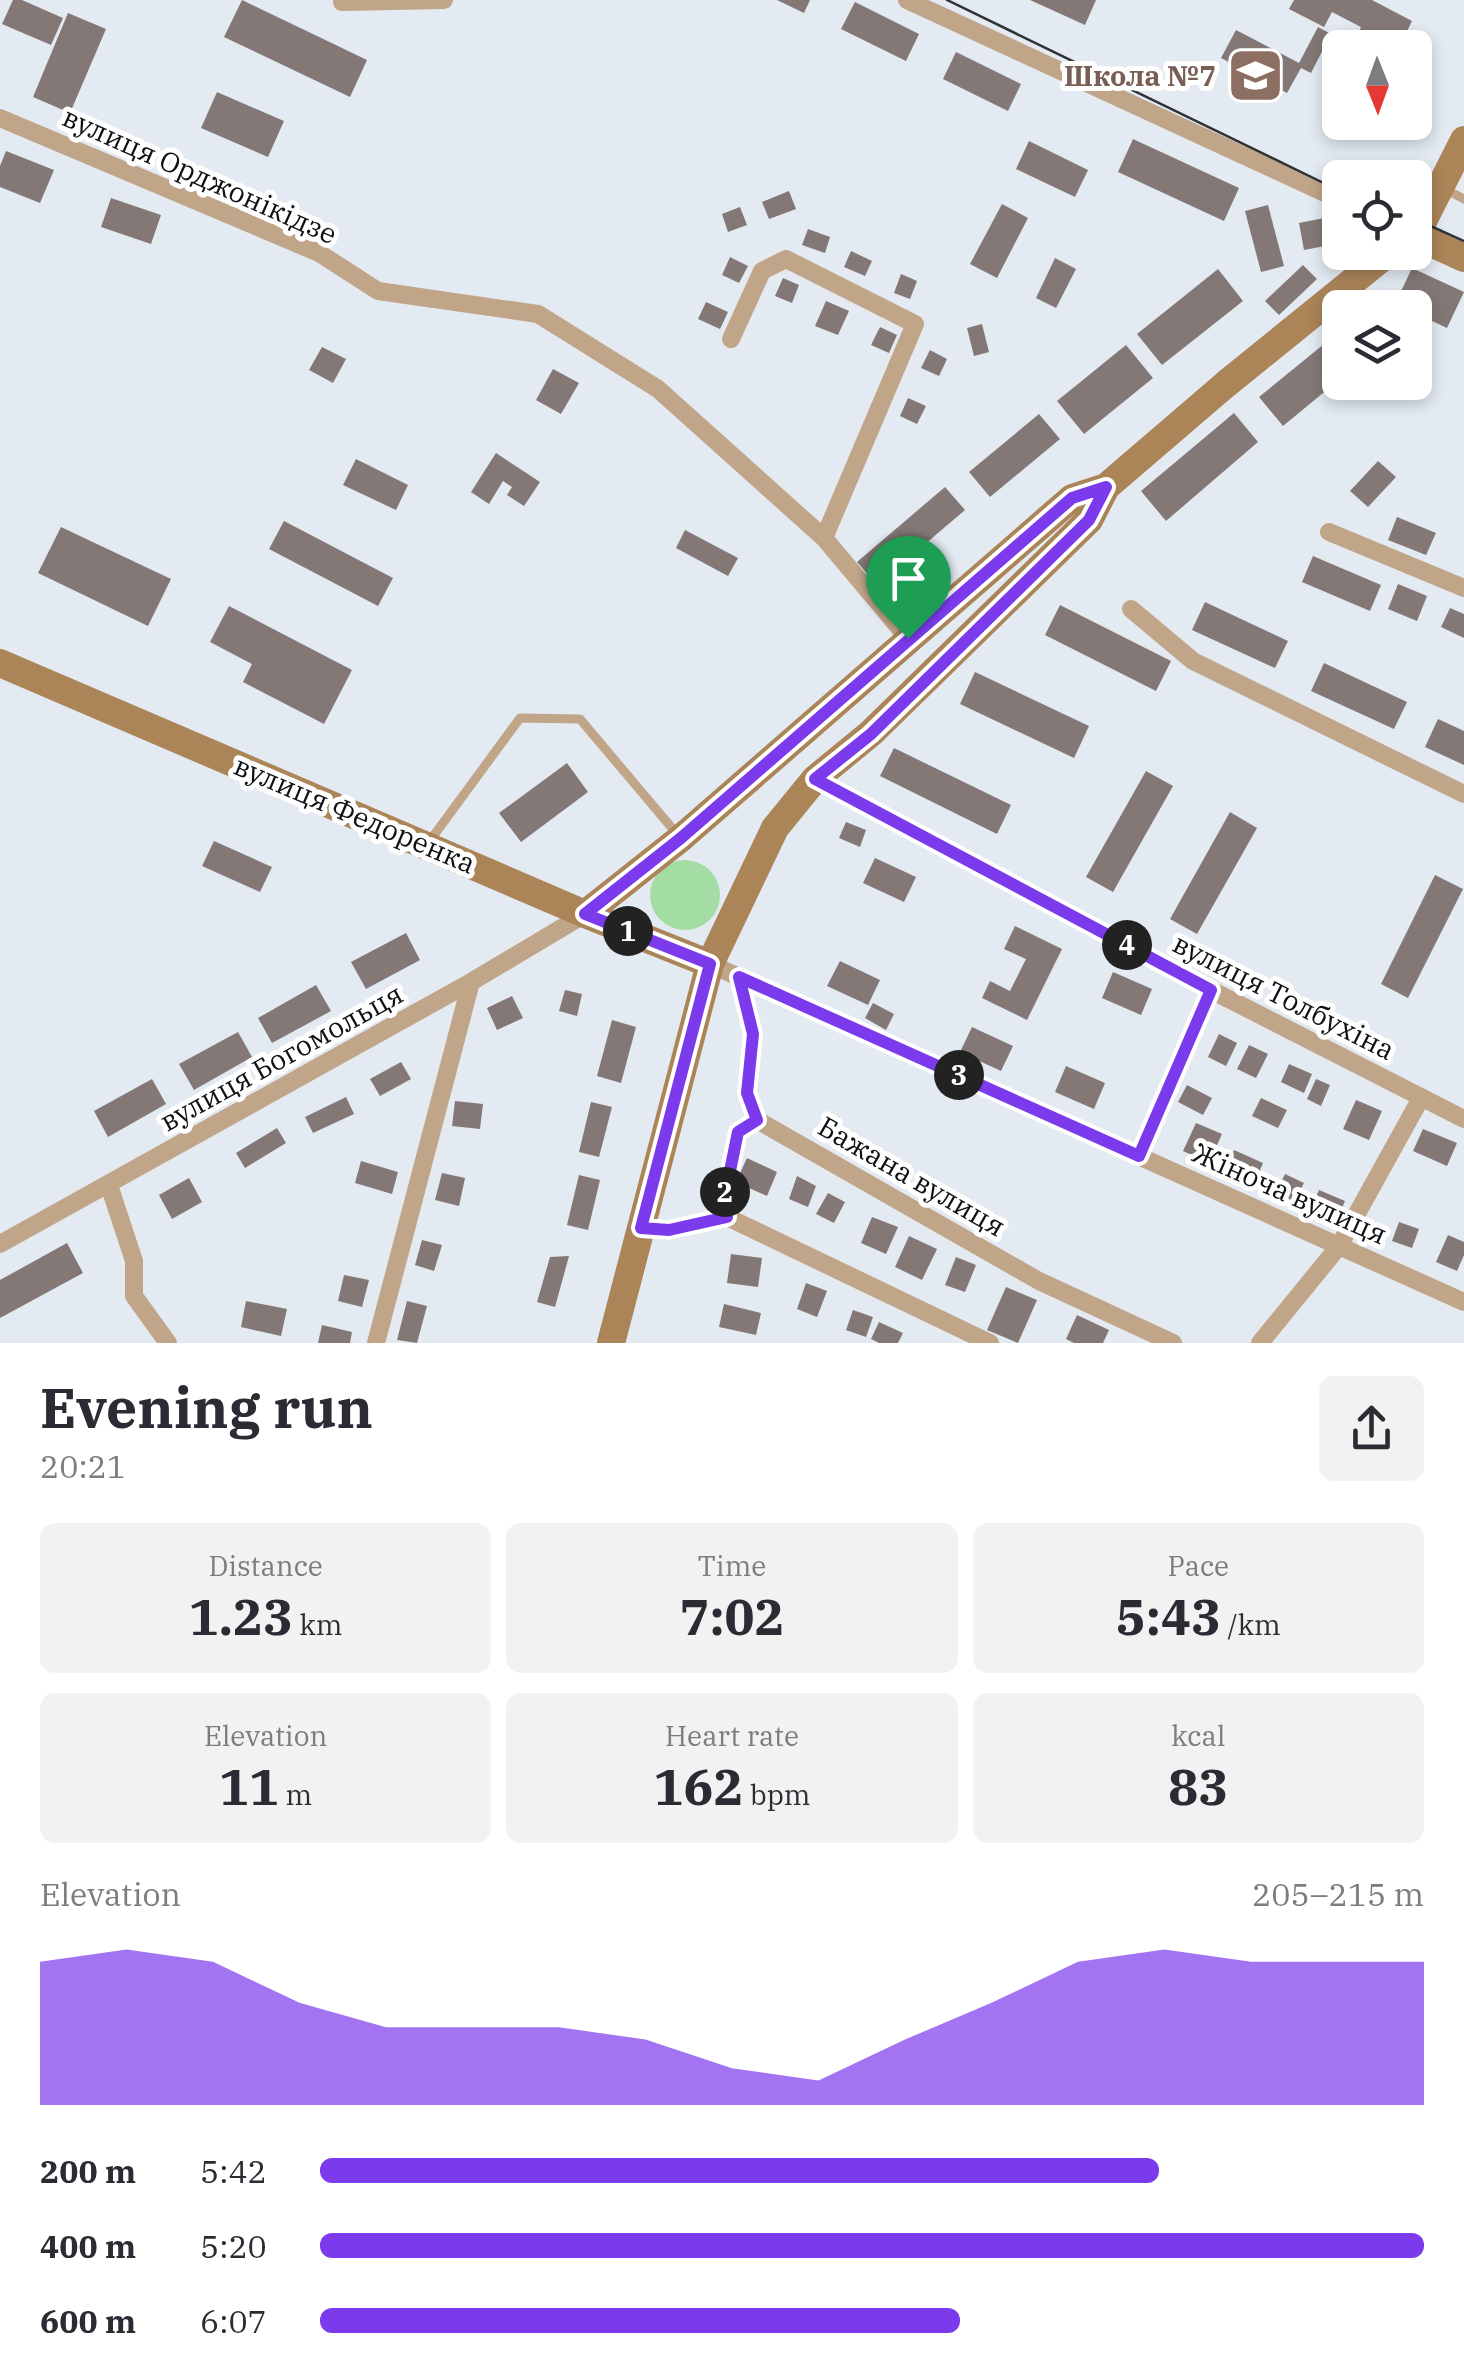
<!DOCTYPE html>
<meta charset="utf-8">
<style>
:root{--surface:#fff;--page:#f2f2f3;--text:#2b2b33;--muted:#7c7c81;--accent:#7c3aed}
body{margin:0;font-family:"IBM Plex Serif",serif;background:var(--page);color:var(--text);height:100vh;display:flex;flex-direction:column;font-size:38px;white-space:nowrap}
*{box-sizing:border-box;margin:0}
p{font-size:32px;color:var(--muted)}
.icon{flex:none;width:55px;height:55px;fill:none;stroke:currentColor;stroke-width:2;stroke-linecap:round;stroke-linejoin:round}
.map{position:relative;height:1343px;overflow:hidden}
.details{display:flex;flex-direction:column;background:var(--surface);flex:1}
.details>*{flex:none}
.needle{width:65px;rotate:179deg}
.tools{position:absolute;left:1322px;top:30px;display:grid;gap:20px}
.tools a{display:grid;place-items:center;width:110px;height:110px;border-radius:15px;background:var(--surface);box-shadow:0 5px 15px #0003;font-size:50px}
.pin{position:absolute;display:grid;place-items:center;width:85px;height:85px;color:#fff;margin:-102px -42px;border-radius:50% 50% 50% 0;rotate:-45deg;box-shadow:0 0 10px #0007}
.pin .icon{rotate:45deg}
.km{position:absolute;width:50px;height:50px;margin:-25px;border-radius:50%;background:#222;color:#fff;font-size:28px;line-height:50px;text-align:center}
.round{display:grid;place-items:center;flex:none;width:105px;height:105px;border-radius:15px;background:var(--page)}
.head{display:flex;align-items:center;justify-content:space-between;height:170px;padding:0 40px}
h1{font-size:55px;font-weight:700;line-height:75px}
.stats{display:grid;grid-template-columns:repeat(3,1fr);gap:15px;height:170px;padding:10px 40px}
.stats div{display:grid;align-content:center;border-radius:15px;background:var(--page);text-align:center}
.stats b{font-size:50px;font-weight:700}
.stats small{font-size:28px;font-weight:400}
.stats p{font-size:28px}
.chart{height:280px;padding:20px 40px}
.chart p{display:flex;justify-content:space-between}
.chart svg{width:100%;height:180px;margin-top:10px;fill:var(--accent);opacity:.7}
ul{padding:0 40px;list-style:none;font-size:32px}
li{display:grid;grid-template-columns:160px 120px 1fr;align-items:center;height:75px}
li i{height:25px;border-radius:12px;background:var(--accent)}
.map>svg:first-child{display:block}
.green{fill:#a4dda4}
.building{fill:#837876}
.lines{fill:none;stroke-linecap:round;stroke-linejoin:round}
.lane{stroke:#c0a588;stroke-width:9}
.street{stroke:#c0a588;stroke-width:18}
.secondary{stroke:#ab8458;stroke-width:28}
.tram{stroke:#2e3135;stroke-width:2.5}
.route-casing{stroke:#fff;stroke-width:20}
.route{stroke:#7c3aed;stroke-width:12}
.labels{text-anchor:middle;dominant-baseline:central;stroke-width:10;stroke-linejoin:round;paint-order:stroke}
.education-label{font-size:28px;font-weight:bold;fill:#785e54;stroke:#fff;text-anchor:end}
.street-label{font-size:28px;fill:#0e1013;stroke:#fff}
</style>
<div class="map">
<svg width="1464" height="1343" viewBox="0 0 1464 1343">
<rect width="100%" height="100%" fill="#e3eaf2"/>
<path class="green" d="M650 895a35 35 0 1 1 70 0a35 35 0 1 1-70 0Z"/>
<path class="building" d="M13 0H22L63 18 51 45 2 24Z
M242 0 367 60 350 97 224 37Z
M777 0H810L804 13Z
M1030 0H1096L1085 25Z
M1294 0H1372L1412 21 1399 48H1352L1361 27 1332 12 1324 27 1289 9Z
M855 2 919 34 906 61 841 29Z
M68 13 106 29 70 113 33 97Z
M1318 27 1331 34 1311 73 1301 68 1287 93 1221 58 1236 30 1299 63Z
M956 52 1021 84 1008 111 943 79Z
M217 92 284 121 268 157 201 128Z
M1133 139 1239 188 1224 221 1118 172Z
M1029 141 1088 170 1075 197 1016 169Z
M6 151 54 170 40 203 0 187V166Z
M789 191 796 209 769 219 762 202Z
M111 198 161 215 151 244 101 227Z
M1002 204 1028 218 997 278 970 264Z
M1268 205 1284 266 1261 272 1245 211Z
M740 207 747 225 728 232 722 214Z
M1324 218 1330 245 1304 250 1299 223Z
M808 229 830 237 825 253 802 245Z
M851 251 872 261 865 276 844 267Z
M730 257 748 266 739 283 722 275Z
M1055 258 1076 269 1056 308 1036 298Z
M1303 265 1317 279 1279 315 1265 301Z
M1412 268 1464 292 1447 328 1415 313V308L1395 304Z
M1218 269 1243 301 1162 365 1137 334Z
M901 274 917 281 910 299 894 293Z
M783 278 799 285 792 303 775 296Z
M826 301 849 311 838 335 815 326Z
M706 302 728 312 720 329 698 319Z
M982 324 989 352 974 356 967 328Z
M880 327 897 335 889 353 871 345Z
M1340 331V379L1283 426 1259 397Z
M1126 345 1153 378 1084 434 1057 401Z
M322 347 346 359 333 383 309 370Z
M930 350 947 359 939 376 921 368Z
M553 369 579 383 561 414 536 400Z
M908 398 926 406 917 424 900 416Z
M1234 413 1258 442 1166 521 1141 491Z
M1039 414 1060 439 990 497 969 472Z
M496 453 540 482 524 506 507 495 512 487 503 481 489 504 471 492Z
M356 459 408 485 396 510 343 485Z
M1378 461 1396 477 1368 507 1350 491Z
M945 487 965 510 877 585 857 562Z
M1397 517 1436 533 1426 555 1388 540Z
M284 521 393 578 378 606 269 549Z
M61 527 171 579 148 626 38 573Z
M685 530 738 558 728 576 676 548Z
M1313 556 1381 585 1370 611 1302 582Z
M1398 584 1427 596 1417 621 1388 609Z
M1205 602 1288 641 1275 668 1192 630Z
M1060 605 1171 661 1156 691 1045 635Z
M229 606 352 670 324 724 243 682 252 664 210 642Z
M1450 608 1464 614V638L1441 627Z
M1324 663 1407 702 1394 729 1311 691Z
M975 672 1089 726 1074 758 960 704Z
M1438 719 1464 731V765L1425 747Z
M894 748 1011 805 997 834 880 776Z
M567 763 588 792 521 842 499 813Z
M1146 771 1173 786 1113 892 1086 877Z
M1230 812 1257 828 1197 934 1170 919Z
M846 822 866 830 860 847 839 838Z
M214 841 272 867 260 892 202 866Z
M875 858 916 877 904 902 863 883Z
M1435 875 1463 889 1408 998 1381 984Z
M1015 926 1062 949 1027 1020 982 998 990 981 1010 991 1026 959 1004 949Z
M406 933 420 960 366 989 351 962Z
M840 961 880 980 868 1005 827 986Z
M1113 972 1152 989 1141 1015 1102 998Z
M316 985 331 1011 272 1043 258 1018Z
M565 990 582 994 577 1016 559 1011Z
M512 996 523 1018 497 1030 487 1008Z
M873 1003 894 1014 886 1030 865 1018Z
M612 1020 636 1027 621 1083 597 1076Z
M972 1027 1013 1046 1001 1071 960 1052Z
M238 1032 252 1057 194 1090 179 1064Z
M1219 1034 1237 1043 1226 1066 1208 1057Z
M1249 1045 1268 1054 1256 1078 1237 1069Z
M401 1062 411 1079 380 1096 370 1079Z
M1289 1064 1312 1074 1304 1093 1281 1082Z
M1066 1066 1105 1083 1094 1109 1055 1092Z
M152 1079 166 1104 108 1137 94 1111Z
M1316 1079 1330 1085 1321 1106 1307 1099Z
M1187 1085 1212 1098 1203 1115 1178 1102Z
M346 1097 354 1114 313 1133 305 1117Z
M1261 1098 1287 1110 1278 1128 1252 1116Z
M1356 1100 1382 1111 1369 1140 1343 1129Z
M455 1101 483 1104 480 1129 452 1126Z
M591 1102 612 1107 599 1157 579 1152Z
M1196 1123 1222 1134 1209 1163 1183 1151Z
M277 1128 286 1143 245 1168 236 1153Z
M1423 1129 1457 1143 1447 1166 1413 1151Z
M1234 1150 1263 1163 1255 1182 1226 1169Z
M747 1158 777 1172 767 1196 736 1182Z
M361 1161 398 1172 392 1194 355 1183Z
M442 1173 465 1178 459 1206 435 1200Z
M1285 1174 1304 1183 1294 1202 1276 1193Z
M579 1175 600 1180 588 1230 567 1225Z
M797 1176 816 1186 808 1207 789 1199Z
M189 1178 202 1202 172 1219 159 1195Z
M1319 1190 1345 1201 1337 1220 1311 1208Z
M828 1193 845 1202 834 1223 816 1214Z
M872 1217 898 1227 886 1254 861 1243Z
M1399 1222 1419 1229 1412 1248 1392 1241Z
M1448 1235 1464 1242V1255L1457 1271 1436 1262Z
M909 1236 937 1249 922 1280 895 1267Z
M422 1240 442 1245 434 1271 415 1265Z
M67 1243 83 1273 0 1318V1280Z
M731 1254 762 1258 758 1287 727 1283Z
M569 1256 555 1307 537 1302 550 1257Z
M956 1257 976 1265 965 1292 945 1285Z
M344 1275 369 1280 362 1307 338 1301Z
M806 1283 827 1291 817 1317 797 1309Z
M1006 1287 1037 1300 1018 1343 987 1330Z
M246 1301 287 1309 281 1336 241 1327Z
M407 1301 427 1306 417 1343 397 1340Z
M724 1304 761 1313 756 1335 719 1327Z
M853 1310 873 1317 866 1337 846 1330Z
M1077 1315 1109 1330 1103 1343H1074L1066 1339Z
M879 1322 903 1333 898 1343H879L871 1339Z
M322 1325 352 1332 350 1343H318Z"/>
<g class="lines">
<path class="lane" d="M1443 188 1464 199
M429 842 520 718 580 719 677 834
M1139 1155 1211 990"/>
<path class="street" d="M907 0 1340 200
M342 2 444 0
M0 118 319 253 378 291 538 314 658 389 824 538 908 638
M731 339 762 271 786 259 915 324 824 538
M1329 532 1464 588
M1131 609 1193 661 1464 794
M815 779 1211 990 1464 1119
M710 964 1464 1302
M739 977 753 1034 747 1093 757 1120 1039 1281 1173 1343
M109 1185 134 1261V1296L168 1343
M727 1217 990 1343
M727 1217 724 1200 739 1132 757 1120
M641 1227 669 1231 727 1217
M0 1244 471 982 585 914
M376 1343 471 982
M1260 1343 1339 1246 1421 1098"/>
<path class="secondary" d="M1416 236 1464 258
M1415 237 1464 140
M0 663 585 914 710 964
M585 914 681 838 1072 498 1106 487
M611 1343 710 964 775 828 815 779 871 733 1089 520 1106 487 1226 384 1389 252"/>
<path class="tram" d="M947 0 1340 191
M1415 219 1464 241"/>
</g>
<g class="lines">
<defs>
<path id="route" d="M1106 487 1089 520 871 734 815 779 1211 990 1139 1156 739 977 753 1034 747 1093 757 1120 738 1132 724 1200 727 1217 669 1230 641 1228 710 964 585 914 681 838 1072 498Z"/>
</defs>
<use href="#route" class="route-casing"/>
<use href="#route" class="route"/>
</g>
<defs>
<symbol id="school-square" viewBox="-11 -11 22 22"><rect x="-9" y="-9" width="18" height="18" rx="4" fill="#8d6e63" stroke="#fff"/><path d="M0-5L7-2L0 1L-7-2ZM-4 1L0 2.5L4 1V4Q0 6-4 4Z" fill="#fff"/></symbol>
</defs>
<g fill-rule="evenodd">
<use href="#school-square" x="1224" y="44" width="63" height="63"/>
</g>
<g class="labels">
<g class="education-label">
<text x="1216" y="75">Школа №7</text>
</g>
<g class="street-label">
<text transform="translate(200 175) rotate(24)">вулиця Орджонікідзе</text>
<text transform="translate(355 814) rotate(23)">вулиця Федоренка</text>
<text transform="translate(1284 996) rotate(27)">вулиця Толбухіна</text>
<text transform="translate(281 1057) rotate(-29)">вулиця Богомольця</text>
<text transform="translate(912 1176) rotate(30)">Бажана вулиця</text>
<text transform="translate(1290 1193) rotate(24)">Жіноча вулиця</text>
</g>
</g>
</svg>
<div class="tools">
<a><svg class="needle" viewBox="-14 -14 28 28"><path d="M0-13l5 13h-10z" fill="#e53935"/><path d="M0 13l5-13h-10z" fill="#7c7c81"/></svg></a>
<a><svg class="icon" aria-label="locate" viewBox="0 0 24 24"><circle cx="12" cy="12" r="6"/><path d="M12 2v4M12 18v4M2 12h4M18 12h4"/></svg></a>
<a><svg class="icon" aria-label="layers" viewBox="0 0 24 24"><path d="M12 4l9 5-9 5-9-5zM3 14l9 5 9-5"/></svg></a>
</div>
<div class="pin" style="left:908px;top:638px;background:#1e9e55"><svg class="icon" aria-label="arrive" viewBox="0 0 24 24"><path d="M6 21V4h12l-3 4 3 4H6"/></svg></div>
<b class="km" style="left:628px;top:931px">1</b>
<b class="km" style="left:725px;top:1192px">2</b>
<b class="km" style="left:959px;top:1075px">3</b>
<b class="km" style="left:1127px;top:945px">4</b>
</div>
<section class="details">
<div class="head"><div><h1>Evening run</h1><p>20:21</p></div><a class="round"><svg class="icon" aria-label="share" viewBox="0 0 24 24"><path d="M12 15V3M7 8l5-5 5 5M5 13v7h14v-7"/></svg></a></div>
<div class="stats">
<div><p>Distance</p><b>1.23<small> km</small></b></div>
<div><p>Time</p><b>7:02</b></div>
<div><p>Pace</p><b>5:43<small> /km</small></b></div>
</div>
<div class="stats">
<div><p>Elevation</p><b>11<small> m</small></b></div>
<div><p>Heart rate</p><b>162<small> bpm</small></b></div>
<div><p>kcal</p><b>83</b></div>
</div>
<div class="chart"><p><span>Elevation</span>205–215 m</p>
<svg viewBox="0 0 160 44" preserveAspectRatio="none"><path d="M0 44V9L10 6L20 9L30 19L40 25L50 25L60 25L70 28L80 35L90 38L100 28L110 19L120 9L130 6L140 9L150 9L160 9V44z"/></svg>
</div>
<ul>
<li><b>200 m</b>5:42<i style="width:76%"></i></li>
<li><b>400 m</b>5:20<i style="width:100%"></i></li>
<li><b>600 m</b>6:07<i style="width:58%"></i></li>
</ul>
</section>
